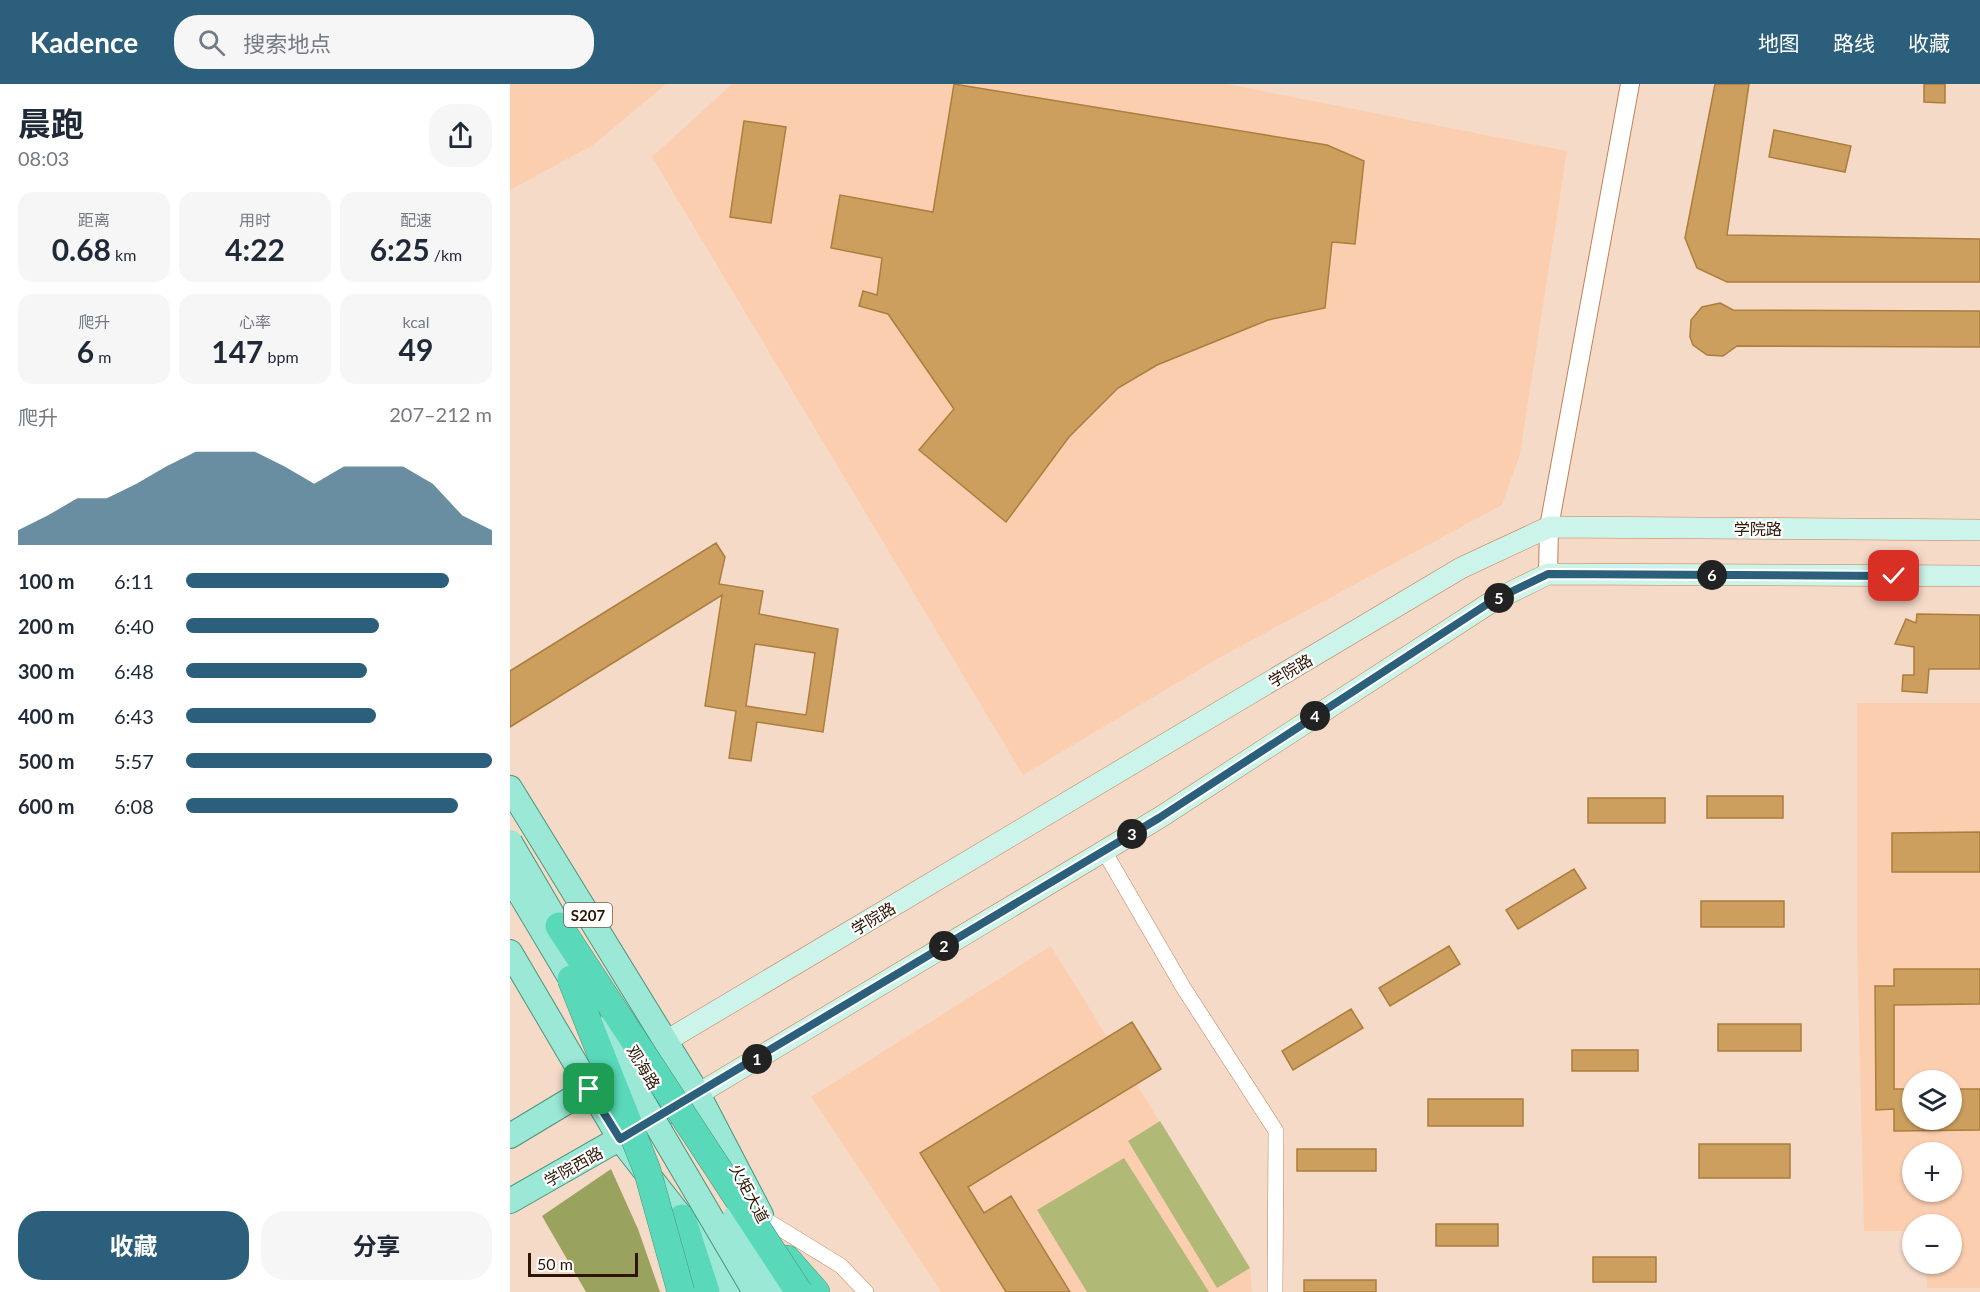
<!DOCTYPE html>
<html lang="zh">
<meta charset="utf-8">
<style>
:root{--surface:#fff;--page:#f6f6f7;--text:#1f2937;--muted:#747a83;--accent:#2b5f7b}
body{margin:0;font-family:Lato,"Noto Sans SC",sans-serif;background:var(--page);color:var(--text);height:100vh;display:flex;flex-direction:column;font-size:22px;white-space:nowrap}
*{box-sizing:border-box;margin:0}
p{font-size:20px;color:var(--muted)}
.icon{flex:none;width:33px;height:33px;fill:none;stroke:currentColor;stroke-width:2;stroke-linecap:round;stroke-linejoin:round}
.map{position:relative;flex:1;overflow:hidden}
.sheet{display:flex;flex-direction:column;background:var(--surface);width:510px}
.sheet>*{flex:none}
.fabs{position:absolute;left:1392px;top:986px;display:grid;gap:12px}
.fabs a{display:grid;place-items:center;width:60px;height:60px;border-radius:50%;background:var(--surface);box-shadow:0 2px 4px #0004;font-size:30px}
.scale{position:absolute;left:18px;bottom:15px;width:110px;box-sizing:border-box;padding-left:6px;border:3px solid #2e1503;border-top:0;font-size:16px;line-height:21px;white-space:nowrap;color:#2e1503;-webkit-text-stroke:4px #fff;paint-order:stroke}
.pin{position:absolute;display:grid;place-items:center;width:51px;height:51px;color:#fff;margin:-26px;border-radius:12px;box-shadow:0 3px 9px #0006}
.km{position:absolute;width:30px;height:30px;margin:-15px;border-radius:50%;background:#222;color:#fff;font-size:16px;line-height:30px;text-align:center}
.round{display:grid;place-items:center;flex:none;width:63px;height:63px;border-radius:24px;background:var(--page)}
.headline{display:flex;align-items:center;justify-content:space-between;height:102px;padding:0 18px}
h1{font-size:33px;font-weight:700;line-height:45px}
.metrics{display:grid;grid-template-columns:repeat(3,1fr);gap:9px;height:102px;padding:6px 18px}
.metrics div{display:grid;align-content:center;border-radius:15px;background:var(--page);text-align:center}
.metrics b{font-size:30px;font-weight:700}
.metrics small{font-size:16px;font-weight:400}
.metrics p{font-size:16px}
.chart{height:168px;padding:12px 18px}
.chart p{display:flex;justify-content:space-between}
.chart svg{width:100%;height:108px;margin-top:6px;fill:var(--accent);opacity:.7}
.action{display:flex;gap:12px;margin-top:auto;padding:12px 18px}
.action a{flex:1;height:69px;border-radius:24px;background:var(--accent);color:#fff;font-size:24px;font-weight:700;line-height:69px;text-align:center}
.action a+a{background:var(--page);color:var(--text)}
ul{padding:0 18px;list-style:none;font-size:20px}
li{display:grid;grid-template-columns:96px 72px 1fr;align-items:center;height:45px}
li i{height:15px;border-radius:8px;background:var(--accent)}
header{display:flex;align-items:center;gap:36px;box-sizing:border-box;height:84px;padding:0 30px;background:var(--accent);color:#fff}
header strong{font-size:28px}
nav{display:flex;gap:33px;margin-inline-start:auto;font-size:21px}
.search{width:420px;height:54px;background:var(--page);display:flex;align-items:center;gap:15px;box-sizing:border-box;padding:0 21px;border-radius:24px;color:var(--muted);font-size:22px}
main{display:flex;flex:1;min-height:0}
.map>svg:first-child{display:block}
.built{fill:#fcceb0;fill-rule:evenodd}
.green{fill:#b0b976}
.forest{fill:#9aa35e}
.building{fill:#cd9f5e;stroke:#ab7e3d;stroke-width:1.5;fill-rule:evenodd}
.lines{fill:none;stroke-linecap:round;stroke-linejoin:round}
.minor-casing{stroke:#c18155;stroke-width:16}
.tertiary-casing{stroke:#c18155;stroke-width:20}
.secondary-casing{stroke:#c18155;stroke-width:22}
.primary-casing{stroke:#4a947a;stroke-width:26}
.motorway-casing{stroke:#4a947a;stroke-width:28}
.minor{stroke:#fff;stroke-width:15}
.tertiary{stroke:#fff;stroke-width:18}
.secondary{stroke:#cdf4ea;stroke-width:21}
.primary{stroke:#9be8d6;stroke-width:24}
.motorway{stroke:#59d9ba;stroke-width:27}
.primary-bridge-casing{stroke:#4a947a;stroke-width:26;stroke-linecap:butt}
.motorway-bridge-casing{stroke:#4a947a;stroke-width:28;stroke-linecap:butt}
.primary-bridge{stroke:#9be8d6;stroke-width:24}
.motorway-bridge{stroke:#59d9ba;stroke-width:27}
.route-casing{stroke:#fff;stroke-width:12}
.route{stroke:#2b5f7b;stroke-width:8}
.labels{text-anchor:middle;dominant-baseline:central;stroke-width:4.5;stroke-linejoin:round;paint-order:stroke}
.shield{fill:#fff;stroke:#6d5b4f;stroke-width:1.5}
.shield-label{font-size:15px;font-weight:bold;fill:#2e1503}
.street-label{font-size:16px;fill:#2e1503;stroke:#fff}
</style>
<header>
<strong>Kadence</strong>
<div class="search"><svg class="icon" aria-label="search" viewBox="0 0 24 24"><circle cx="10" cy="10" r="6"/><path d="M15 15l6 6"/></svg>搜索地点</div>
<nav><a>地图</a><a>路线</a><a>收藏</a></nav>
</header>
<main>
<section class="sheet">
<div class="headline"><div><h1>晨跑</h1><p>08:03</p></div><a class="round"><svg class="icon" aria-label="share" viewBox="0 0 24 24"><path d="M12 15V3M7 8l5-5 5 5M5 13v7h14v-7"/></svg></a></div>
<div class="metrics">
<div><p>距离</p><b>0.68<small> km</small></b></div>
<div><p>用时</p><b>4:22</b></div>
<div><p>配速</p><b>6:25<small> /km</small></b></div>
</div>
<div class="metrics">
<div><p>爬升</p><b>6<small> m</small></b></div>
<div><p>心率</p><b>147<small> bpm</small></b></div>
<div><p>kcal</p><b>49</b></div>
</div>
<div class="chart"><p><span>爬升</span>207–212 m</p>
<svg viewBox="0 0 160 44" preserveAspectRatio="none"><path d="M0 44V38L10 32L20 25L30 25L40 19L50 12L60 6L70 6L80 6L90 12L100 19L110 12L120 12L130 12L140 19L150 32L160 38V44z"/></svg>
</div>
<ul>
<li><b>100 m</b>6:11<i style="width:86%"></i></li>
<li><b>200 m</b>6:40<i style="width:63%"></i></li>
<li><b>300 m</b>6:48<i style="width:59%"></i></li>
<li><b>400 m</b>6:43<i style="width:62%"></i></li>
<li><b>500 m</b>5:57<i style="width:100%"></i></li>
<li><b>600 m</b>6:08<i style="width:89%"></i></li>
</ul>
<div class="action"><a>收藏</a><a>分享</a></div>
</section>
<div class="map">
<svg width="1470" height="1208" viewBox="0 0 1470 1208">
<rect width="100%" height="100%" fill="#f6dac8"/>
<path class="built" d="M0 0H156L83 61 0 106Z
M222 0H717L1057 67 1010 370 992 421 707 575 513 691 142 73Z
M1347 619H1470V1204H1417L1416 1179H1442V1140H1402V1147H1354L1347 860ZM1402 996H1442V1035H1402ZM1402 1068H1442V1107H1402Z
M541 862 740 1184 742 1208H431L301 1013Z"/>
<path class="green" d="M650 1037 740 1184 707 1204 618 1057Z
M614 1074 699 1208H577L527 1126Z"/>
<path class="forest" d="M101 1085 128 1145 150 1208H76L32 1132Z"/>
<path class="building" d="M444 0 817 61 854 77 845 160 822 158 815 224 758 236 647 281 608 304 559 353 496 438 409 366 444 325 378 230 349 222 353 207 367 211 372 174 321 164 330 111 423 128Z
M1205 0H1239L1217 151 1470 155V198H1217L1187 184 1175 154Z
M1414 0H1435V19L1414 18Z
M234 37 276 43 261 139 220 133Z
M1264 46 1341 62 1335 88 1259 73Z
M1210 219 1223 226 1470 227V263L1227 262 1213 272 1197 271 1183 261 1180 253 1181 236 1192 223Z
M206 459 215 473 209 500 253 507 249 530 328 545 313 648 247 638 241 677 219 674 226 627 195 622 212 511 0 643V587ZM245 560 305 569 296 631 236 622Z
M1407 530 1470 531V585H1419L1417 609 1392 607 1393 591H1404V563L1385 560 1396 535 1406 539Z
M1197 712H1273V734H1197Z
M1078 714H1155V739H1078Z
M1470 748V788H1382V749Z
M1064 785 1076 804 1008 845 996 826Z
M1191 817H1274V843H1191Z
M939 862 950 880 880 922 869 904Z
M1384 885H1470V920L1384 921V1005H1402V1035H1442V1005H1470V1046L1384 1047V1025L1366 1026 1365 902H1384Z
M841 925 853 944 783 986 772 967Z
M622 938 651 985 458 1103 474 1129 501 1112 560 1208H496L410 1069Z
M1208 940H1291V967H1208Z
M1062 966H1128V987H1062Z
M918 1015H1013V1042H918Z
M1189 1060H1280V1094H1189Z
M787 1065H866V1087H787Z
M926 1140H988V1162H926Z
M1083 1173H1146V1198H1083Z
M794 1196H866V1208H794Z"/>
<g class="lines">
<defs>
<path id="minor" d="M594 767 673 903 766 1047 765 1208
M253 1134 331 1182 356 1208"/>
<path id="tertiary" d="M1038 490 1039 443 1120 0"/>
<path id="secondary" d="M156 957 951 484 1039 443 1470 446
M188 1010 649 734 983 517 1038 490 1470 492"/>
<path id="primary" d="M0 704 188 1010 251 1131
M0 868 110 1055 172 1134 221 1208
M0 1052 93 996
M0 1117 184 1012"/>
<path id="motorway" d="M172 1134 196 1208
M277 1175 306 1208"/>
</defs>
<use href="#minor" class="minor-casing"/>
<use href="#tertiary" class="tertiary-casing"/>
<use href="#secondary" class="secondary-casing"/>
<use href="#primary" class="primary-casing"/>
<use href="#motorway" class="motorway-casing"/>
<use href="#minor" class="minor"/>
<use href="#tertiary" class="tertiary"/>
<use href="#secondary" class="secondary"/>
<use href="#primary" class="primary"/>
<use href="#motorway" class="motorway"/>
<defs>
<path id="primary-bridge" d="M0 758 58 857
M0 793 71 912
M90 945 245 1208
M225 1133 270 1208"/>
<path id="motorway-bridge" d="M49 842 289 1208
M61 895 137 1086 171 1208"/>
</defs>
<use href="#primary-bridge" class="primary-bridge-casing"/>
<use href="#motorway-bridge" class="motorway-bridge-casing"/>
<use href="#primary-bridge" class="primary-bridge"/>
<use href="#motorway-bridge" class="motorway-bridge"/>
</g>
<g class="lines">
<defs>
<path id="route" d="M79 1005 110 1055 649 734 982 517 1038 490 1384 492"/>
</defs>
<use href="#route" class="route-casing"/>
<use href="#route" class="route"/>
</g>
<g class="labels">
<rect class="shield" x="54" y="819" width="48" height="24" rx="4.5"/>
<g class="shield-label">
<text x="78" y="831">S207</text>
</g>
<g class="street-label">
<text x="1248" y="444">学院路</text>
<text transform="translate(780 586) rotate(-31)">学院路</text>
<text transform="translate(363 834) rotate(-31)">学院路</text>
<text transform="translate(134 983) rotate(59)">观海路</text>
<text transform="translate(63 1082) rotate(-29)">学院西路</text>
<text transform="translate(240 1109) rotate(62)">火矩大道</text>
</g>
</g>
</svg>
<div class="fabs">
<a><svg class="icon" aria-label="layers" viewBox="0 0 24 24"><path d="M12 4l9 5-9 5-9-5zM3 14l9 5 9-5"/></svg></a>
<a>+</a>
<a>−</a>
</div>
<div class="scale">50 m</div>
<div class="pin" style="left:79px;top:1005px;background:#1e9e55"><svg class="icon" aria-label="arrive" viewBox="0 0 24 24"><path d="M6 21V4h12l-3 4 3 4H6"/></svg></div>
<div class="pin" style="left:1384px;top:492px;background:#d93025"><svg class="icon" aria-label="check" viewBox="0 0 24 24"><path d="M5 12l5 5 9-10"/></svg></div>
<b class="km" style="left:247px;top:975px">1</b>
<b class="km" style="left:434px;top:862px">2</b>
<b class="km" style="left:622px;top:750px">3</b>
<b class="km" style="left:805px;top:632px">4</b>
<b class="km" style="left:989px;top:514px">5</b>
<b class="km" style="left:1202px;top:491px">6</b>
</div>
</main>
